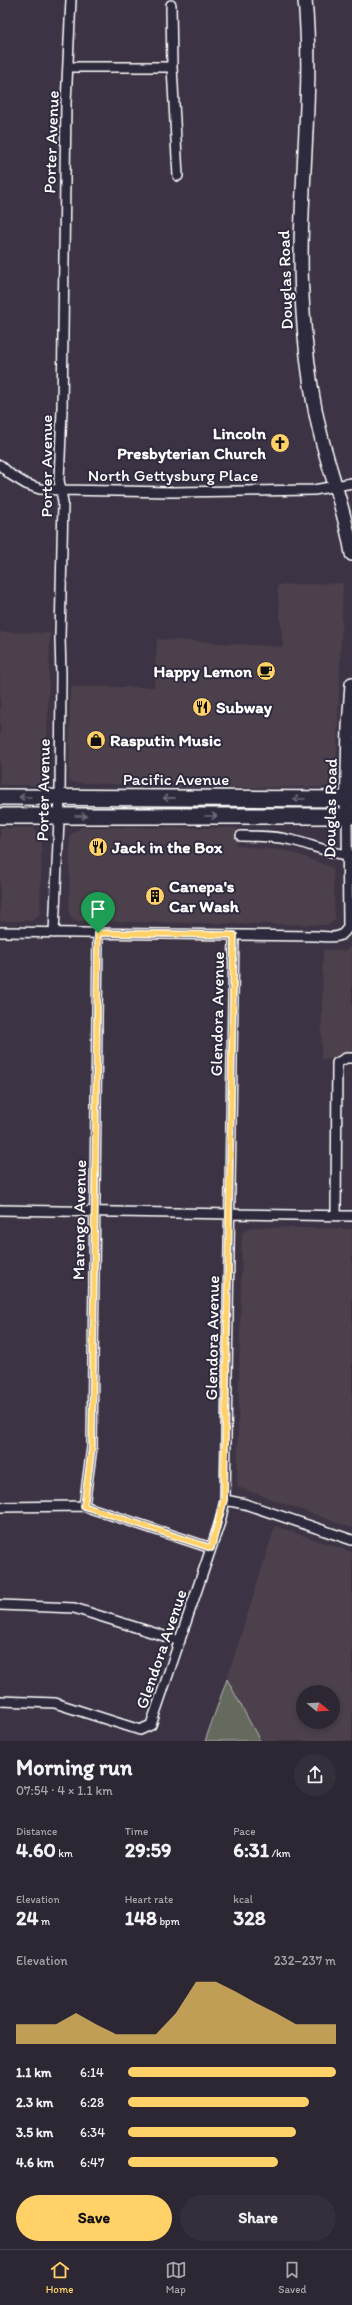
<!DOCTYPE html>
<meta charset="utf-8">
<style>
:root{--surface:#2d2733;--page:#352f3b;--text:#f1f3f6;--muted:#a7a5ac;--line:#48444e;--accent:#ffd166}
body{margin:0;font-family:Itim,sans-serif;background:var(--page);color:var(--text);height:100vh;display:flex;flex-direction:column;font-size:15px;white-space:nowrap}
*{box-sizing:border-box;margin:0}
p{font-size:13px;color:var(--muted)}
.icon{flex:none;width:22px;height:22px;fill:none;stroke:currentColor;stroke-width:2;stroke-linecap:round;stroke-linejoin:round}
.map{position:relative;height:1741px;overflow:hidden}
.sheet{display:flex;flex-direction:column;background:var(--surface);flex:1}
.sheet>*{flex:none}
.needle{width:26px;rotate:108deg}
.controls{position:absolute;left:296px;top:1685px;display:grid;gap:8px}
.controls a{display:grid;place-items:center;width:44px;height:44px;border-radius:50%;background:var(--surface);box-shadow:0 2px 6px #0003,0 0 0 1px var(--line);font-size:20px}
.pin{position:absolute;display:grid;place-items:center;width:34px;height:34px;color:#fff;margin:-41px -17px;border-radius:50% 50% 50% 0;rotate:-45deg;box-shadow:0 0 4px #0007}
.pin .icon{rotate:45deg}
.round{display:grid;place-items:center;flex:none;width:42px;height:42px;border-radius:21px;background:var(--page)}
.head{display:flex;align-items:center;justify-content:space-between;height:68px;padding:0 16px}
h1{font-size:22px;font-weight:800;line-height:30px}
.figures{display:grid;grid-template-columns:repeat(3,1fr);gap:6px;height:68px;padding:4px 16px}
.figures div{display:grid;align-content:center}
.figures b{font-size:20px;font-weight:800}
.figures small{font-size:11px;font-weight:400}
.figures p{font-size:11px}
.chart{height:112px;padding:8px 16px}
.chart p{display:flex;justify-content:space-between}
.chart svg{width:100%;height:72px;margin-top:4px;fill:var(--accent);opacity:.7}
.cta{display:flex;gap:8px;margin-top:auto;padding:8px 16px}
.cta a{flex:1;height:46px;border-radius:24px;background:var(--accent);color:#111;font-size:16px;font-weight:800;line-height:46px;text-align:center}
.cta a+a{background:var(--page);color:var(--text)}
ul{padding:0 16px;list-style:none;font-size:13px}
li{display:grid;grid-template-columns:64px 48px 1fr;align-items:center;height:30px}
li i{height:10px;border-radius:5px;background:var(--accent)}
.tabs{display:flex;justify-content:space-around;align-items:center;height:56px;border-top:1px solid var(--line);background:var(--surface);font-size:11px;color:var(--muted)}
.tabs a{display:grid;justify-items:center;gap:2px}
.tabs .selected{color:var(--accent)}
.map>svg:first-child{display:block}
.built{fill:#4c3f4c;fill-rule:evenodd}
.green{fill:#656b5e;stroke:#b2b5ae}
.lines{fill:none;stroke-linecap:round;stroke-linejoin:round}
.street-casing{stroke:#fff;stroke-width:12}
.secondary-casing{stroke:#fff;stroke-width:16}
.primary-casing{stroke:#fff;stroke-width:18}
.street{stroke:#2f2a3d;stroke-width:9}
.secondary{stroke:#2f2a3d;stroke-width:13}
.primary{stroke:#2f2a3d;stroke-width:15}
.oneway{stroke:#6d6a77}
.route-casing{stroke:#fff;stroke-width:8}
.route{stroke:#ffd166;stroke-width:5}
.labels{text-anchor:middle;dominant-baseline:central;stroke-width:4;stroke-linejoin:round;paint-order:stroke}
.street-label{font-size:17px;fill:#fff;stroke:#2f2a3d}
.poi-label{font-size:17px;font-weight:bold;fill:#fff;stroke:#2f2a3d;text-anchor:start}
</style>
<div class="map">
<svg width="352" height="1741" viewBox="0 0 352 1741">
<rect width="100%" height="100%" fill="#3c3444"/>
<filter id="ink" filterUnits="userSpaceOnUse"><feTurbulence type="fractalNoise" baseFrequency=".025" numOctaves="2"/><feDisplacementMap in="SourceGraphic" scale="8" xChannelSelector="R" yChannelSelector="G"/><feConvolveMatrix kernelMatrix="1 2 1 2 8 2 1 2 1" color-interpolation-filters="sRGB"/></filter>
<g filter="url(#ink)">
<path class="built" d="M343 583 336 778 328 787 187 788 69 782 70 687H154L157 639 283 647 277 585Z
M0 632 50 633 46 785H0Z
M82 827 237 828V846L289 851 333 868 335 920 328 925 74 921 69 914 70 835Z
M0 828H34L42 840 40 914 32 921H0Z
M352 945V1059H321L323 949 345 951Z
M251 1227 352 1229V1528L237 1487 242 1233Z
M275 1526 352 1552V1741H260L227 1679ZM303 1692H333V1722H303Z"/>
<path class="green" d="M227 1679 260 1741H205Z"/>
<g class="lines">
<defs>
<path id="street" d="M171 5 172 67
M70 67H172L178 176
M0 465 11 475 26 484 40 489 61 490 172 492 314 490 352 483
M241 836C258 836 275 836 291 840 314 845 328 854 352 855
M0 932 317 936C331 937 343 940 348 926L347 816
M54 933 60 797 61 675 60 637 63 502 59 480 62 410 66 103 71 0
M0 1210 352 1216
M336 1215 337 1063 346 1058H352
M225 1500 245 1504 352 1540
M84 1506 92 1447 98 933
M0 1507 84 1506 211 1548
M0 1605 74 1608 180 1641
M0 1701 55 1703 140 1730 151 1725 220 1522 225 1500 234 935"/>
<path id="secondary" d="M305 0C315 104 295 207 303 312 306 355 311 398 322 440 332 478 346 515 352 554
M347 816 349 727 352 684"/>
<path id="primary" d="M0 797 352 799
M0 816H352"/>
</defs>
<use href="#street" class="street-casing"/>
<use href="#secondary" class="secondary-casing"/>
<use href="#primary" class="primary-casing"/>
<use href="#street" class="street"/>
<use href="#secondary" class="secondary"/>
<use href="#primary" class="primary"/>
</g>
<defs><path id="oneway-shaft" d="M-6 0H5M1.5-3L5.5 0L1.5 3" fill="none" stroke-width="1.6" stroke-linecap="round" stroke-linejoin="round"/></defs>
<g class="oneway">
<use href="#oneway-shaft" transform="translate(25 797) rotate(-180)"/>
<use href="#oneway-shaft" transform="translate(169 798) rotate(179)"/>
<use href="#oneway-shaft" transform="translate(299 799) rotate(-180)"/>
<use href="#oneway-shaft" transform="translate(81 816)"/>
<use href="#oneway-shaft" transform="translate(211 816)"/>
</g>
</g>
<g class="lines" filter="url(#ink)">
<defs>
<path id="route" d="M98 933 234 935 224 1500 211 1548 84 1506 92 1447Z"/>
</defs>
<use href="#route" class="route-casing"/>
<use href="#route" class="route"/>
</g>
<defs>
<symbol id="church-disc" viewBox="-11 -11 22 22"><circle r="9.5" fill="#ffd166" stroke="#2f2a3d"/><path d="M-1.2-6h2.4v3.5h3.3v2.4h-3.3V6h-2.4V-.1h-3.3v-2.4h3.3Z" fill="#111"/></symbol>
<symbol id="cafe-disc" viewBox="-11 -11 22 22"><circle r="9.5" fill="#ffd166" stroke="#2f2a3d"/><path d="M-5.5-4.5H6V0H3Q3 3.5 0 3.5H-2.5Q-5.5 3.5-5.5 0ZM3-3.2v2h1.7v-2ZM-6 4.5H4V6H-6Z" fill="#111"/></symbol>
<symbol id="restaurant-disc" viewBox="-11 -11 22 22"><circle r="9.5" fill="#ffd166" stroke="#2f2a3d"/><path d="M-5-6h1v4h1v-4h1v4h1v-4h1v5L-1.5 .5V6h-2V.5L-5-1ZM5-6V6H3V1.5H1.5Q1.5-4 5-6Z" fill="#111"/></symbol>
<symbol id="shop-disc" viewBox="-11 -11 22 22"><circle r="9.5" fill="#ffd166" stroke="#2f2a3d"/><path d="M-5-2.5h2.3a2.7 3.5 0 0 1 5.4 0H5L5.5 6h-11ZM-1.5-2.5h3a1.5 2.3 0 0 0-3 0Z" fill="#111"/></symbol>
<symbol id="building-disc" viewBox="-11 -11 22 22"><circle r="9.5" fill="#ffd166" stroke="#2f2a3d"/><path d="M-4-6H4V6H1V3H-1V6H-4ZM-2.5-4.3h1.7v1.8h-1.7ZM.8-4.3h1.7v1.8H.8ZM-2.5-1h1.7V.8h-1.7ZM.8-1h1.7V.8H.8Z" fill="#111"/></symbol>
</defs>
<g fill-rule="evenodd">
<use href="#church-disc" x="269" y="432" width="22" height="22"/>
<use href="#cafe-disc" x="255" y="660" width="22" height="22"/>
<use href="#restaurant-disc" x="191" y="696" width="22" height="22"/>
<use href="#shop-disc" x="85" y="729" width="22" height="22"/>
<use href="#restaurant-disc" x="87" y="836" width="22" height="22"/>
<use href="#building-disc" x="144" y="885" width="22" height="22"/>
</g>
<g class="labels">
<g class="street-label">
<text transform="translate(51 142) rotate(-88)">Porter Avenue</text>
<text transform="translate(285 280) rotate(-92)">Douglas Road</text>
<text transform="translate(46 466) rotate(-90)">Porter Avenue</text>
<text x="173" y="475">North Gettysburg Place</text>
<text x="176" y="779">Pacific Avenue</text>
<text transform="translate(43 790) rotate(-89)">Porter Avenue</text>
<text transform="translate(330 808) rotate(-89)">Douglas Road</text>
<text transform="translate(217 1014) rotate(-89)">Glendora Avenue</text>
<text transform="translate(79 1220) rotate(-89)">Marengo Avenue</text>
<text transform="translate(212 1338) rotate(-89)">Glendora Avenue</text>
<text transform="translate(161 1649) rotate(-71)">Glendora Avenue</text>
</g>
<g class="poi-label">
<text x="266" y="433" text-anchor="end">Lincoln<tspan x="266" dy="20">Presbyterian Church</tspan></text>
<text x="252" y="671" text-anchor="end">Happy Lemon</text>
<text x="216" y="707">Subway</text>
<text x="110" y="740">Rasputin Music</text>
<text x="112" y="847">Jack in the Box</text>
<text x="169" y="886">Canepa's<tspan x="169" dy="20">Car Wash</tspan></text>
</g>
</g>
</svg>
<div class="controls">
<a><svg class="needle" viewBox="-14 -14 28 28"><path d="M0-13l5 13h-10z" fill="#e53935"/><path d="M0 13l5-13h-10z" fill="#a7a5ac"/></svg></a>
</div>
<div class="pin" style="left:98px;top:933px;background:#1e9e55"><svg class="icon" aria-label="arrive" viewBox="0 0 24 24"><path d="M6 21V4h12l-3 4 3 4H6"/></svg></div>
</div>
<section class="sheet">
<div class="head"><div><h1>Morning run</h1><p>07:54 · 4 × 1.1 km</p></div><a class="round"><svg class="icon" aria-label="share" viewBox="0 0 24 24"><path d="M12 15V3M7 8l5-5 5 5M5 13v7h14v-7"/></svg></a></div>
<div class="figures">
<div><p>Distance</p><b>4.60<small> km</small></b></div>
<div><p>Time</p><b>29:59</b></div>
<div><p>Pace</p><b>6:31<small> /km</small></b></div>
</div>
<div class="figures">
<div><p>Elevation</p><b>24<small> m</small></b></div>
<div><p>Heart rate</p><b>148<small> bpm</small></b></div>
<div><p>kcal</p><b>328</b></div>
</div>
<div class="chart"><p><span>Elevation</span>232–237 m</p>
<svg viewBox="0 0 160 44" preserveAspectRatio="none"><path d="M0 44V32L10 32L20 32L30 25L40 32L50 38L60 38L70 38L80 25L90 6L100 6L110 12L120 19L130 25L140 32L150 32L160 32V44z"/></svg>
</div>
<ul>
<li><b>1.1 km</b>6:14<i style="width:100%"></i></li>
<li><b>2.3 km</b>6:28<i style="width:87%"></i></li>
<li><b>3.5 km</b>6:34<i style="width:81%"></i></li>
<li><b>4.6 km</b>6:47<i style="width:72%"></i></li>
</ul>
<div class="cta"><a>Save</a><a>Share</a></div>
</section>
<nav class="tabs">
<a class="selected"><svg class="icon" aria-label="home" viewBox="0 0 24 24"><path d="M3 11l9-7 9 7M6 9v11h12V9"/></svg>Home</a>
<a><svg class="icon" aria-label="map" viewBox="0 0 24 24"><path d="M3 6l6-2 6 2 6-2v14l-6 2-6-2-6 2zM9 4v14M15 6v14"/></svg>Map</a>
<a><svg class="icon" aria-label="saved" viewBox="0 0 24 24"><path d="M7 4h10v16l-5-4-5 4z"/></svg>Saved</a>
</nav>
